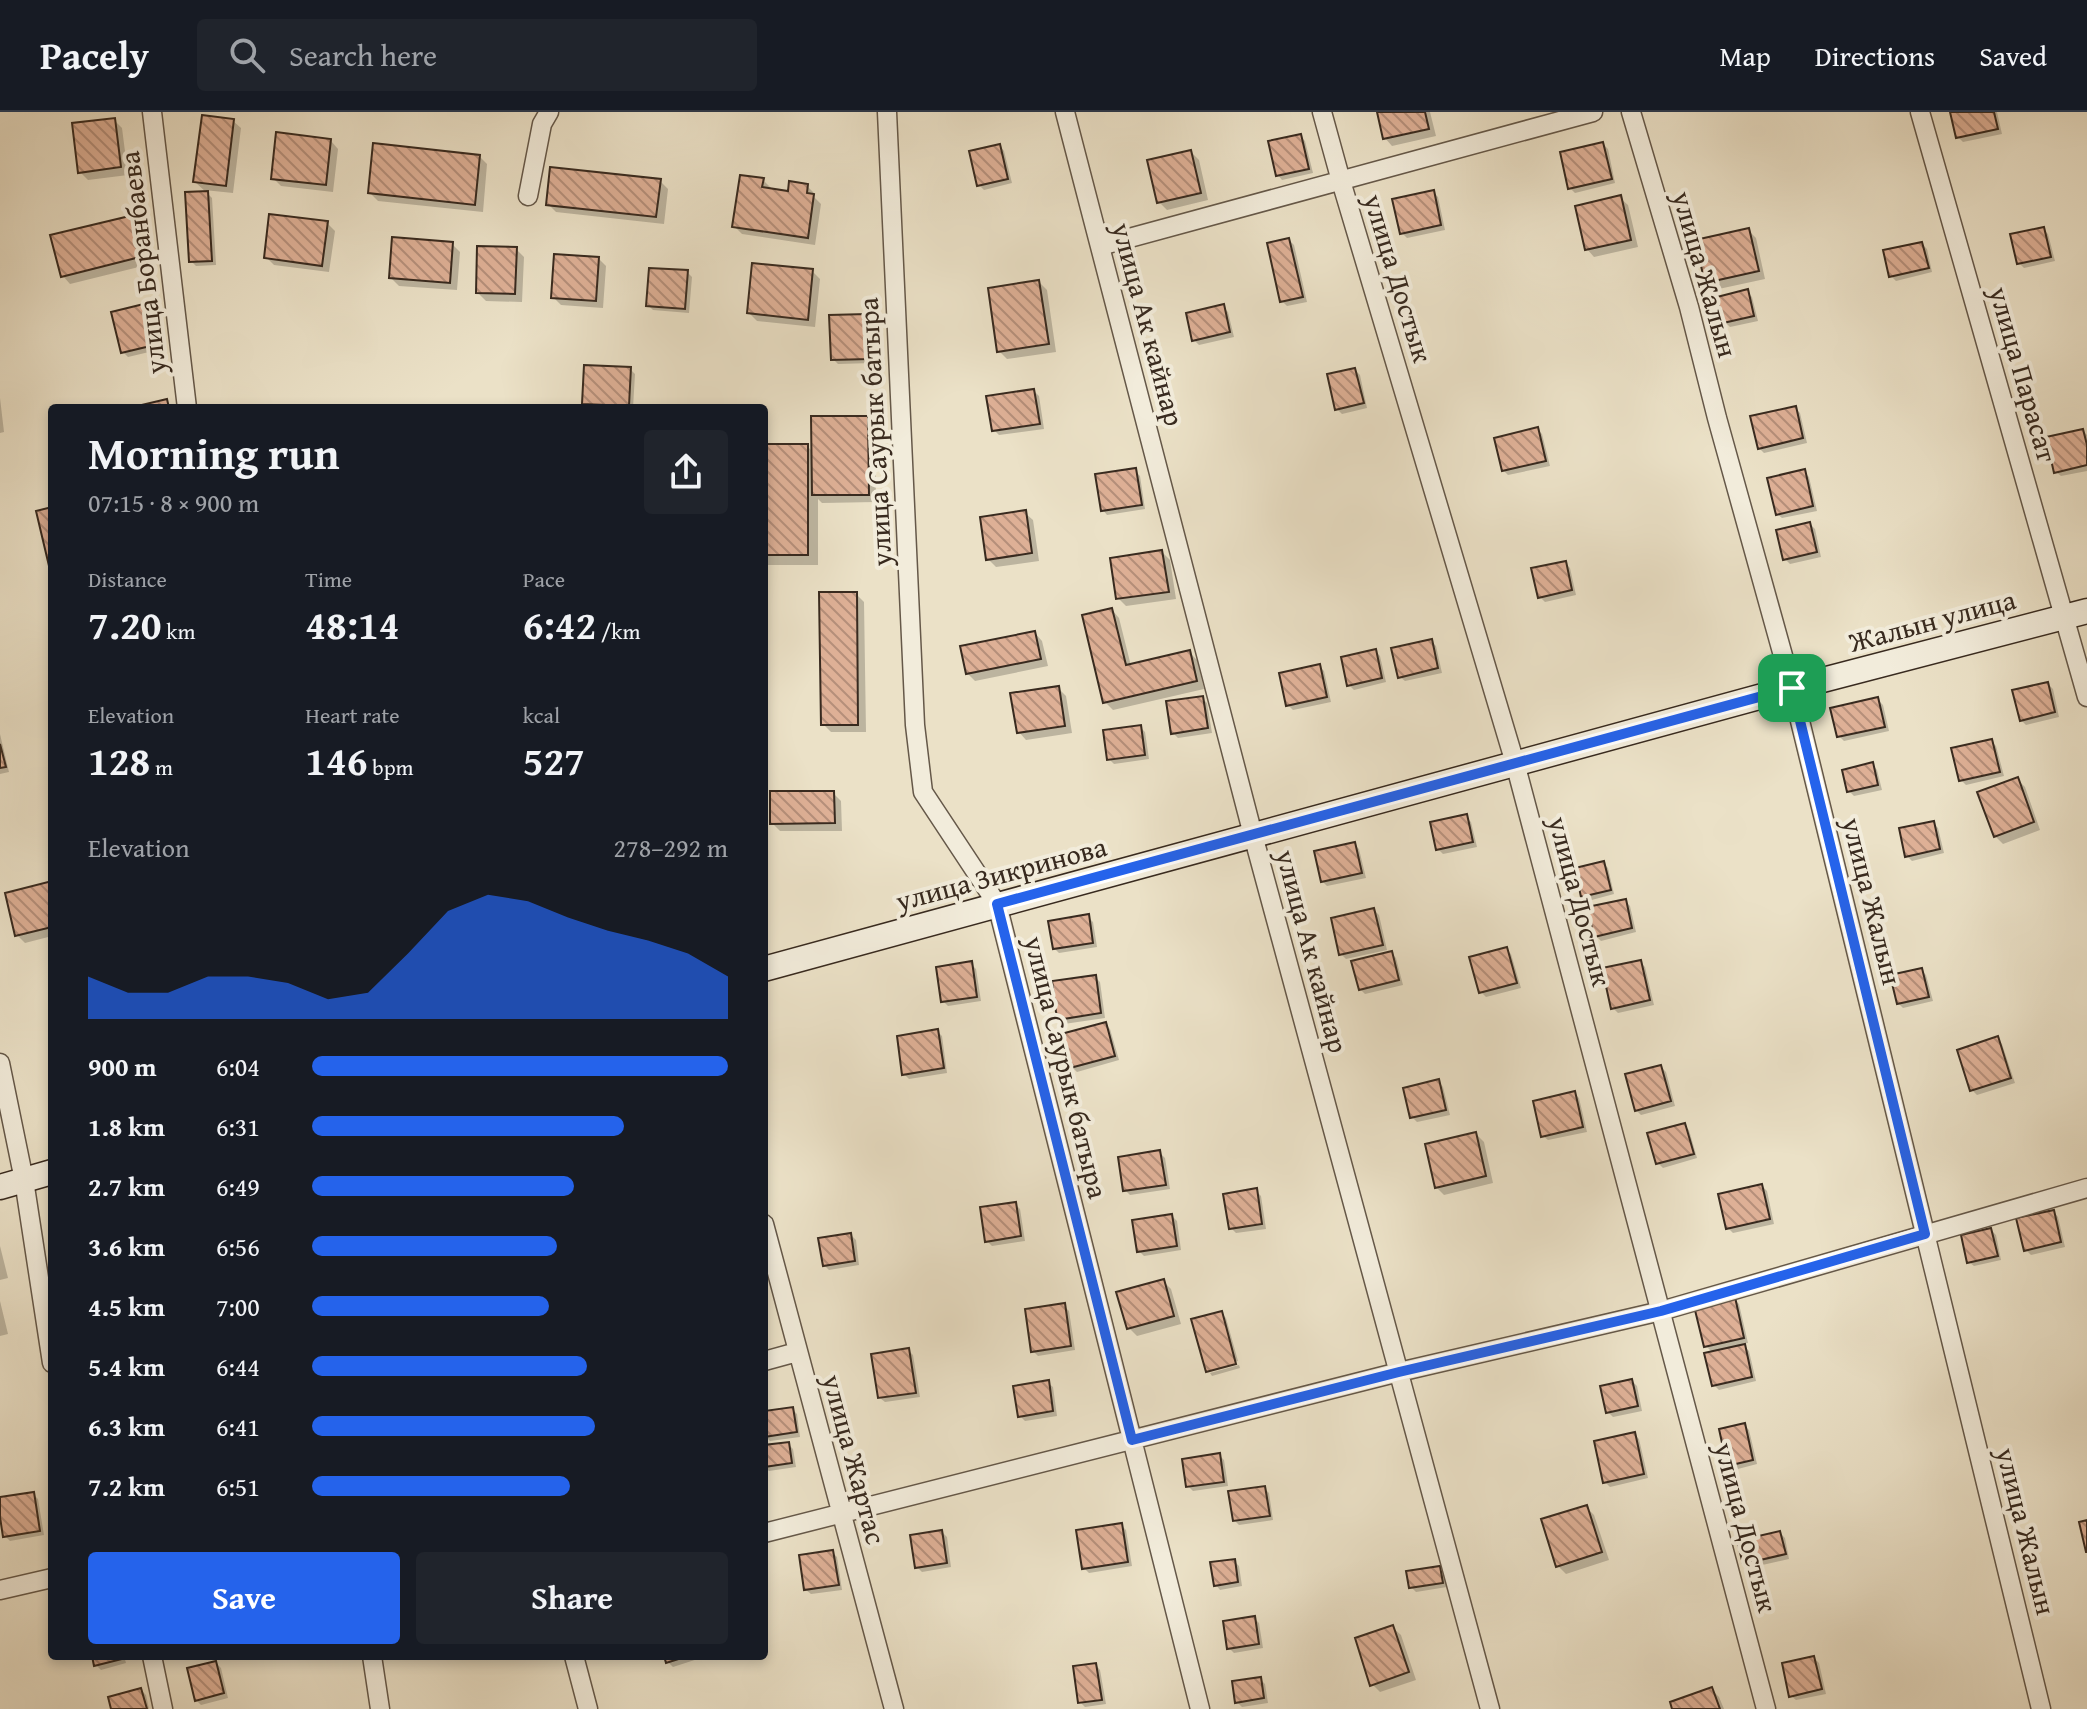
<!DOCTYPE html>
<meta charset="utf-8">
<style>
:root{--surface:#171b24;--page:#20242c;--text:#f1f3f6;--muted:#9ea1a6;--line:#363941;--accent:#2563eb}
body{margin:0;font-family:"Gentium Book Plus",serif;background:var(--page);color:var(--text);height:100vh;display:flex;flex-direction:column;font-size:30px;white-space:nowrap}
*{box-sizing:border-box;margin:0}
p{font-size:26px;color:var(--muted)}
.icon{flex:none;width:44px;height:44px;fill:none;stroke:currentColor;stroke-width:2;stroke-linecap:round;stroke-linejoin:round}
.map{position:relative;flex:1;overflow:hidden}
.drawer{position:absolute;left:48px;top:292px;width:720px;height:1256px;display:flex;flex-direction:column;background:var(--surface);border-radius:8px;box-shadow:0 4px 12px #0003}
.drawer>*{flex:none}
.pin{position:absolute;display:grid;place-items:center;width:68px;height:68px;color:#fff;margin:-34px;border-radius:16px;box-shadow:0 4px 12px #0006}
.round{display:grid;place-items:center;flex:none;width:84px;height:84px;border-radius:8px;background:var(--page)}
.head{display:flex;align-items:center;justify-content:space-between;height:136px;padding:0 40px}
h1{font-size:44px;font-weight:800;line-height:60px}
.metrics{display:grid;grid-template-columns:repeat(3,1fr);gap:12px;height:136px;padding:8px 40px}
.metrics div{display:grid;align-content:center}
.metrics b{font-size:40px;font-weight:800}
.metrics small{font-size:22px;font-weight:400}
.metrics p{font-size:22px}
.chart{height:224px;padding:16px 40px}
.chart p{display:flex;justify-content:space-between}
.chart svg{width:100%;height:144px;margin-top:8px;fill:var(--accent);opacity:.7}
.cta{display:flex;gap:16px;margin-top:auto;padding:16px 40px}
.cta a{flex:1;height:92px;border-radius:8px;background:var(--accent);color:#fff;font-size:32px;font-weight:800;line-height:92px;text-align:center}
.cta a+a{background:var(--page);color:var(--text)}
ul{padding:0 40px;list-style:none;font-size:26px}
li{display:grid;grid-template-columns:128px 96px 1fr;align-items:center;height:60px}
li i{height:20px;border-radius:10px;background:var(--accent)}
header{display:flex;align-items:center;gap:48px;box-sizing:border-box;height:112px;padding:0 40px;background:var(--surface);border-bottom:2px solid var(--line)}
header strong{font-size:38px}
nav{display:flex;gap:44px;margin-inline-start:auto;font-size:28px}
.search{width:560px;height:72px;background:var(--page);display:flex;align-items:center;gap:20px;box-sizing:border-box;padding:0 28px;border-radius:8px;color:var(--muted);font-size:30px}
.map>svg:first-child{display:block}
.shadow{fill:#0003}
.building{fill:url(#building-back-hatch);stroke:#382a1f;stroke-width:2}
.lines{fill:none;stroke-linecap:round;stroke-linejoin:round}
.street-casing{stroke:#655849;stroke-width:21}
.secondary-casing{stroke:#382a1f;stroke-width:27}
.street{stroke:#f2ecdb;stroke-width:18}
.secondary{stroke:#f2ecdb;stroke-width:24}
.route-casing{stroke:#fff;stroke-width:16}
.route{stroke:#2563eb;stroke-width:10}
.labels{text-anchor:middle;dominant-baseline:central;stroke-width:8;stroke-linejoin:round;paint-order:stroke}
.street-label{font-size:28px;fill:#382a1f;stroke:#f2ecdb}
</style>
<header>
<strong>Pacely</strong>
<div class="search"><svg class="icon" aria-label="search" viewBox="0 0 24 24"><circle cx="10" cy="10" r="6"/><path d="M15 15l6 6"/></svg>Search here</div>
<nav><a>Map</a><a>Directions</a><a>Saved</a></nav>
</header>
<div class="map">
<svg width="2087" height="1597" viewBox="0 0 2087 1597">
<defs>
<pattern id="building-back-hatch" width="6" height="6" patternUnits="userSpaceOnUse" patternTransform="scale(2)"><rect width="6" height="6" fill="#deb096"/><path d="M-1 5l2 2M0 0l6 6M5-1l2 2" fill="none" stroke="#b58f7a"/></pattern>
</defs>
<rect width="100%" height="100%" fill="#ebe1c7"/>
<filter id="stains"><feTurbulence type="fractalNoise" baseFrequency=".0025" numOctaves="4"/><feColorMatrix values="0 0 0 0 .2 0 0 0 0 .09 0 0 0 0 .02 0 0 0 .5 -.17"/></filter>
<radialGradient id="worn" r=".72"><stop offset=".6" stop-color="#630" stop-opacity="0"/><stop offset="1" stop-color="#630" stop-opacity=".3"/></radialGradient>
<path class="shadow" d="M1379 0H1430L1436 24 1392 34 1385 26Z
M1952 0H1997L2002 22 1963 30 1958 25Z
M114 8 122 16 128 63 88 68 80 60Z
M233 9 241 16 233 81 204 78 212 86 216 153 196 154 191 149 207 81 195 70Z
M1300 24 1305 29 1313 61 1282 68 1278 63Z
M331 29 338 37 333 80 281 74 273 66Z
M1603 32 1608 37 1615 71 1575 81 1570 76Z
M1000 34 1004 39 1012 71 984 78 979 73Z
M1191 40 1199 48 1208 88 1167 98 1159 90Z
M479 44 487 52 483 100 378 89 370 81Z
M763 68 771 76 770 78 790 81 807 74 815 82 814 85 821 92 815 133 742 122 734 114Z
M660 69 668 77 664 112 556 100 548 92Z
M1433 80 1438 85 1445 118 1407 126 1402 121Z
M1620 86 1628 93 1638 135 1594 145 1587 137Z
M137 104 145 112 155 151 70 172 63 164Z
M327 111 335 119 329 160 274 153 266 145Z
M2043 117 2048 122 2055 149 2024 156 2019 151Z
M1748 118 1756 126 1765 167 1714 178 1707 170Z
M1289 128 1294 133 1307 190 1287 194 1282 189Z
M452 132 460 140 457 178 399 174 391 166Z
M1922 132 1927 137 1932 160 1896 169 1891 164Z
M516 137 524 145 522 190 486 189 478 181Z
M598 146 606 154 603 196 561 193 553 185Z
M812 159 820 167 815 215 757 209 749 201Z
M687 160 692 165 689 201 653 198 648 193Z
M1039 170 1047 178 1056 240 1007 247 999 239Z
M1747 180 1752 185 1758 209 1730 215 1725 210Z
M152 192 157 197 166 236 128 245 123 240Z
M1223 195 1228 200 1234 225 1199 233 1194 228Z
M866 204 871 209 873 251 838 252 833 247Z
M630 257 635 262 633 296H589L584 291Z
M1355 258 1360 263 1367 296 1342 302 1337 297Z
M1034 279 1039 284 1044 317 999 323 994 318Z
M0 286 4 320 0 321Z
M1795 296 1800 301 1807 331 1764 341 1759 336Z
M867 306 875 314 876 390 822 391 818 387V453H764V334H807L813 340Z
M1538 318 1542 322 1550 354 1508 363 1503 358Z
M2083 319 2087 323V359L2061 364 2056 360Z
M1135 359 1140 364 1145 397 1107 403 1103 398Z
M1804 360 1809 365 1817 399 1782 406 1777 402Z
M1025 401 1033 408 1039 449 996 455 988 447Z
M1810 412 1815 417 1821 445 1790 452 1785 447Z
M1162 440 1170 448 1176 487 1126 494 1118 486Z
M1565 451 1570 456 1576 483 1545 490 1540 485Z
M856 482 864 490 866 620H831L823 612Z
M1112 498 1119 506 1131 554 1189 540 1197 548 1204 577 1113 598 1105 590Z
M1035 521 1042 529 1048 554 975 569 967 561Z
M1431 529 1436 534 1442 561 1405 569 1400 565Z
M1375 539 1380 544 1386 570 1354 578 1349 573Z
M1319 554 1324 559 1331 590 1293 598 1288 593Z
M2048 572 2053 577 2059 605 2026 613 2021 608Z
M1058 576 1066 584 1072 621 1026 628 1019 620Z
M1202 586 1207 591 1212 621 1178 626 1173 621Z
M1878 588 1883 593 1889 619 1844 629 1839 624Z
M1140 615 1145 620 1149 647 1114 652 1109 647Z
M0 622 9 660 0 662Z
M1991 629 1996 634 2004 664 1966 673 1961 668Z
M1873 653 1877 658 1882 678 1854 684 1849 679Z
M2017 667 2025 675 2040 718 2003 732 1995 724Z
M833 681 841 689 842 719H780L772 711Z
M1466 705 1471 710 1477 735 1443 742 1438 737Z
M1933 711 1938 716 1944 741 1912 749 1907 744Z
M1354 732 1359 737 1366 766 1327 774 1322 769Z
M1603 751 1608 756 1614 782 1588 789 1583 784Z
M52 771V824L25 831 17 823Z
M1625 789 1630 794 1636 820 1601 829 1596 824Z
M1374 798 1379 803 1387 838 1346 847 1341 842Z
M1088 805 1093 810 1097 835 1059 841 1054 836Z
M1506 837 1511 842 1521 876 1486 885 1481 880Z
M1391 841 1396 846 1403 873 1365 882 1360 877Z
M1640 850 1645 855 1654 893 1618 901 1613 896Z
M971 852 976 857 981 889 948 894 943 889Z
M1921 858 1926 863 1933 889 1903 896 1898 891Z
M1095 865 1100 870 1105 906 1064 912 1059 907Z
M1105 912 1110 917 1119 948 1077 960 1072 955Z
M937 919 942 924 947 961 909 967 904 962Z
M1997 927 2002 932 2015 971 1977 983 1972 978Z
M1661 955 1666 960 1675 994 1641 1003 1636 998Z
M1439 970 1443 975 1450 1003 1417 1010 1412 1005Z
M1574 981 1579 986 1587 1020 1548 1028 1543 1024Z
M1684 1013 1689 1018 1697 1046 1663 1056 1658 1051Z
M1476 1022 1484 1030 1493 1071 1444 1083 1436 1075Z
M1160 1041 1165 1046 1170 1077 1130 1083 1125 1078Z
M1762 1074 1767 1079 1774 1112 1733 1121 1728 1116Z
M1256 1079 1261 1084 1266 1117 1236 1121 1231 1116Z
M1015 1092 1020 1097 1025 1129 992 1134 987 1129Z
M2054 1100 2058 1105 2065 1135 2031 1143 2026 1138Z
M1172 1104 1177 1109 1181 1138 1144 1144 1139 1139Z
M1991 1118 1996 1123 2001 1148 1974 1154 1969 1150Z
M851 1123 856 1128 859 1153 829 1158 824 1153Z
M0 1134 8 1166 0 1168Z
M1163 1169 1171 1177 1181 1212 1137 1224 1129 1216Z
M1734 1187 1739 1192 1748 1231 1742 1232 1749 1239 1756 1269 1719 1278 1714 1273 1713 1241 1706 1234Z
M0 1189 8 1222 0 1224Z
M1064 1194 1069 1199 1075 1238 1038 1244 1033 1239Z
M1221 1201 1226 1206 1238 1249 1208 1257Z
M908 1238 913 1243 920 1285 885 1290 880 1286Z
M1239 1253 1240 1256 1212 1264 1210 1261Z
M1632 1269 1637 1274 1642 1299 1613 1305 1608 1300Z
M1048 1271 1053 1275 1057 1304 1025 1309 1020 1304Z
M792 1297 797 1302 800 1325 770 1329 765 1324 764 1301Z
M1744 1313 1749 1318 1757 1352 1734 1358 1729 1353Z
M1634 1322 1639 1327 1648 1366 1610 1375 1605 1370Z
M788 1332 793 1337 796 1355 769 1359 764 1355V1336Z
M1219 1343 1224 1348 1228 1374 1193 1379 1188 1374Z
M1264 1376 1269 1381 1273 1408 1239 1413 1234 1408Z
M33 1382 38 1387 44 1423 10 1429 5 1424 0 1387Z
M1586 1395 1594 1403 1609 1448 1566 1462 1558 1454Z
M1121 1413 1126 1418 1132 1454 1089 1461 1084 1456Z
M942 1420 947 1425 951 1455 922 1460 917 1455Z
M1780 1421 1785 1426 1789 1447 1749 1456 1744 1451Z
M832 1440 837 1445 842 1478 811 1482 806 1478Z
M1234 1449 1239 1454 1242 1474 1220 1478 1216 1473Z
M1440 1456 1444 1461 1447 1475 1416 1480 1411 1475Z
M1254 1506 1259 1511 1263 1536 1234 1541 1229 1536Z
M1393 1516 1401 1523 1416 1568 1380 1580 1372 1572Z
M94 1544H124L126 1551 101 1558 96 1553Z
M666 1544H707L673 1555 668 1550Z
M1814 1546 1819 1551 1826 1582 1796 1588 1791 1584Z
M216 1551 221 1556 228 1586 201 1593 196 1588Z
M1096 1553 1100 1558 1106 1592 1085 1595 1080 1590Z
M1260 1567 1265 1572 1268 1591 1242 1595 1237 1590Z
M1711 1577 1719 1585 1724 1597H1675Z
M141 1578 146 1583 149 1597H113Z"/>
<path class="building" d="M1377 0H1425L1429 17 1383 27Z
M1950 0H1994L1998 17 1956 26Z
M202 3 234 7 226 74 193 70Z
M115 6 121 55 78 61 72 11Z
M276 20 331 27 326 73 271 67Z
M1301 22 1309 57 1276 64 1268 29Z
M1603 30 1612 67 1568 77 1560 40Z
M373 31 480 43 475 93 368 81Z
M1000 32 1008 67 977 74 969 39Z
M1191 38 1201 81 1157 91 1147 48Z
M550 55 661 67 656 105 546 93Z
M740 63 764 66 762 75 788 79 789 69 808 72 807 81 814 82 808 126 732 115Z
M1434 78 1441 113 1400 122 1392 87Z
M208 79 212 149 189 150 185 80Z
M1621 83 1631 128 1585 138 1575 94Z
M138 102 148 143 61 165 50 123Z
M269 102 328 109 322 154 264 146Z
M2044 115 2051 145 2017 152 2010 122Z
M1749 116 1759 159 1705 171 1695 128Z
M392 125 453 130 450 171 389 166Z
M1289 126 1303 185 1280 190 1267 131Z
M1922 130 1929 156 1889 165 1883 138Z
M477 134 517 135 515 182 476 181Z
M554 142 599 145 596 189 551 186Z
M752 151 813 157 808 208 747 201Z
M649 156 688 158 685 197 646 194Z
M1039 168 1049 232 997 240 988 176Z
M1748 177 1754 204 1723 211 1717 185Z
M152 190 163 231 121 241 111 200Z
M1224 192 1230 220 1192 229 1186 201Z
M867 202 869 247 831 248 829 203Z
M584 253 631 255 629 294 582 292Z
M1355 256 1364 291 1335 298 1327 262Z
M1034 277 1040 312 992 319 986 284Z
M167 287 169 296H129Z
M1796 294 1803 326 1758 337 1750 304Z
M811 304H868L869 383H812Z
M1538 315 1546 349 1502 359 1494 326Z
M2083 317 2087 333V353L2054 361 2046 325Z
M764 332H808V443H764Z
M1136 356 1142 393 1101 399 1095 362Z
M1805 357 1813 394 1776 403 1767 366Z
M52 395V453L49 454 36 399Z
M1026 398 1032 441 986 448 980 405Z
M1810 410 1817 440 1783 448 1776 418Z
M1162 438 1169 480 1116 487 1110 446Z
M1566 449 1572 478 1538 486 1531 456Z
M819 480H857L858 613H821Z
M1112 496 1126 553 1190 538 1197 569 1103 591 1082 503Z
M1035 519 1041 547 966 562 960 534Z
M1432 527 1438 556 1398 566 1391 536Z
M1376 537 1382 566 1347 574 1341 545Z
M1320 552 1327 585 1286 594 1279 561Z
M2048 570 2055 600 2020 609 2012 578Z
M1059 574 1065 614 1017 621 1010 581Z
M1203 584 1208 616 1171 622 1166 589Z
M1878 585 1885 615 1837 625 1830 596Z
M1141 613 1145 643 1107 648 1103 618Z
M1992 627 2000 660 1959 669 1951 636Z
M0 632 6 655 0 656Z
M1873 650 1878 673 1847 680 1842 658Z
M2018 665 2034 710 1994 725 1977 680Z
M770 679H834L835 711 770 712Z
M1467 702 1473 730 1436 738 1430 710Z
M1934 709 1940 737 1905 745 1899 716Z
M1355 730 1362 761 1321 770 1314 739Z
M1604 749 1611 778 1581 785 1575 756Z
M52 769V815L15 824 5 781Z
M1626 787 1632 816 1594 825 1587 795Z
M1374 796 1383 833 1339 843 1331 806Z
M1089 802 1093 831 1053 837 1048 809Z
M1507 835 1517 871 1479 881 1469 845Z
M1392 839 1399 868 1359 878 1351 849Z
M1641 848 1650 888 1611 897 1602 856Z
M972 849 977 885 941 890 936 855Z
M1922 856 1929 885 1897 892 1890 863Z
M1096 863 1101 901 1057 908 1052 869Z
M1106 910 1115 944 1070 956 1061 922Z
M938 917 944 956 902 963 897 924Z
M1998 924 2011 966 1970 979 1957 938Z
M1661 953 1671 989 1635 999 1625 962Z
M1439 967 1446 998 1410 1006 1403 976Z
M1575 979 1583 1015 1541 1025 1533 989Z
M1685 1011 1694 1042 1656 1052 1647 1021Z
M1476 1020 1486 1064 1435 1076 1425 1032Z
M1160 1038 1166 1073 1123 1079 1118 1045Z
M1762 1072 1770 1107 1726 1117 1718 1082Z
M1257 1076 1262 1112 1229 1117 1223 1082Z
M1016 1090 1021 1124 985 1130 980 1095Z
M2054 1098 2061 1130 2024 1139 2016 1106Z
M1172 1102 1177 1134 1137 1140 1132 1108Z
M1991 1116 1998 1144 1967 1151 1961 1123Z
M851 1121 855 1149 823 1154 818 1126Z
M1164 1167 1174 1204 1127 1217 1116 1180Z
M1735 1185 1744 1226 1704 1235 1694 1194Z
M1065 1191 1071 1234 1031 1240 1025 1197Z
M1222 1199 1236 1252 1206 1260 1191 1207Z
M1745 1232 1752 1265 1712 1274 1704 1241Z
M909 1236 916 1281 878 1286 871 1242Z
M1632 1267 1638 1294 1606 1301 1600 1274Z
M1049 1268 1053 1299 1018 1305 1013 1274Z
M793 1295 797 1320 764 1325V1299Z
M1745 1311 1753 1348 1727 1354 1719 1317Z
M1635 1320 1644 1362 1603 1371 1594 1329Z
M789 1330 792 1351 764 1355V1333Z
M1220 1341 1224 1370 1186 1375 1182 1347Z
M1265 1374 1270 1404 1233 1409 1228 1379Z
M34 1380 40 1419 3 1425 0 1405V1385Z
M1587 1393 1602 1440 1556 1455 1541 1407Z
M2087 1408V1440H2086L2079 1410Z
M1122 1411 1128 1450 1082 1457 1076 1418Z
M942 1418 947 1451 915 1456 910 1423Z
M1780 1419 1786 1442 1743 1452 1737 1429Z
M833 1438 839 1473 804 1478 799 1443Z
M1235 1447 1238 1470 1214 1474 1210 1450Z
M1440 1454 1443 1471 1409 1476 1406 1459Z
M1255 1504 1259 1532 1227 1537 1223 1509Z
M1393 1513 1409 1560 1370 1574 1355 1526Z
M92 1544H122V1547L94 1554Z
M664 1544H688L666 1551Z
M1814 1544 1822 1577 1789 1585 1782 1551Z
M216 1549 224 1581 195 1589 187 1556Z
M1096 1551 1102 1588 1078 1591 1073 1554Z
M1261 1565 1264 1586 1235 1591 1232 1569Z
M1712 1575 1720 1597H1672L1670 1590Z
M141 1576 147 1597H111L108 1585Z"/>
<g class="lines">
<defs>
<path id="street" d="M152 0 187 296
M887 0 915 613 923 680 997 792 1200 1597
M1065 0 1253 723 1490 1597
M1322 0 1341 69 1515 651 1766 1597
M1631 0 1689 195 1717 306 1792 576 2041 1597
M1920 0 2087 585
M528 84 542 12 549 0
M1100 134 1593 0
M0 951 24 1068 52 1251
M764 1112 894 1597
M764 1249 797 1240
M764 1421 1399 1260 1661 1199 2087 1076
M0 1478 52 1466
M152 1544 163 1597
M372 1544 380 1597
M574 1544 588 1597"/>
<path id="secondary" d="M764 857 1792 576 2087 499
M0 1075 52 1060"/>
</defs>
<use href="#street" class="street-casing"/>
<use href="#secondary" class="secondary-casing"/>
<use href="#street" class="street"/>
<use href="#secondary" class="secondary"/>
</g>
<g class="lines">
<defs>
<path id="route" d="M1792 576 1925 1122 1661 1199 1399 1260 1132 1328 997 792Z"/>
</defs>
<use href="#route" class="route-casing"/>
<use href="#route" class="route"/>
</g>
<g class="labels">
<g class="street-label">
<text transform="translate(142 151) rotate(-97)">улица Боранбаева</text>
<text transform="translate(1706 162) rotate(74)">улица Жалын</text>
<text transform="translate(1399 166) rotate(73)">улица Достык</text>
<text transform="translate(1149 212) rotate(75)">улица Ак кайнар</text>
<text transform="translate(2024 262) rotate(74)">улица Парасат</text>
<text transform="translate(874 320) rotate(-93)">улица Саурык батыра</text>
<text transform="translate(1932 508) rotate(-15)">Жалын улица</text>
<text transform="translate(1001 761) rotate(-15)">улица Зикринова</text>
<text transform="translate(1581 789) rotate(75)">улица Достык</text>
<text transform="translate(1873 789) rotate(76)">улица Жалын</text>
<text transform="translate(1313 839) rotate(75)">улица Ак кайнар</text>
<text transform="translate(1067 955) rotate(76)">улица Саурык батыра</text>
<text transform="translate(855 1347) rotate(75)">улица Жартас</text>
<text transform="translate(1747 1415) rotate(75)">улица Достык</text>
<text transform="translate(2027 1419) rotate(76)">улица Жалын</text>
</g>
</g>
<rect width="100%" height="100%" filter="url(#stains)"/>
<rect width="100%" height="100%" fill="url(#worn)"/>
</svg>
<div class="pin" style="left:1792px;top:576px;background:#1e9e55"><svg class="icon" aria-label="arrive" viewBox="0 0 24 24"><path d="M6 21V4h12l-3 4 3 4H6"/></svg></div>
<section class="drawer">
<div class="head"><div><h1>Morning run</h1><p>07:15 · 8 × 900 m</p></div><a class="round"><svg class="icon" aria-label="share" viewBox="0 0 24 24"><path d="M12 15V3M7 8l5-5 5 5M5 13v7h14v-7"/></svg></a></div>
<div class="metrics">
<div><p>Distance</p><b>7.20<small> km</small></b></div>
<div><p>Time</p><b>48:14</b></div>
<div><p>Pace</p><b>6:42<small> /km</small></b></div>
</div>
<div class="metrics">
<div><p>Elevation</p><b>128<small> m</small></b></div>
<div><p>Heart rate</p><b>146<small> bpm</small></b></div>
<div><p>kcal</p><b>527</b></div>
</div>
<div class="chart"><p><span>Elevation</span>278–292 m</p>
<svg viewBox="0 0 160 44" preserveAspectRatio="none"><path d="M0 44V31L10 36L20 36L30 31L40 31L50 33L60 38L70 36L80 24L90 11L100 6L110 8L120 13L130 17L140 20L150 24L160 31V44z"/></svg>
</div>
<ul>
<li><b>900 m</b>6:04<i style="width:100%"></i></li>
<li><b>1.8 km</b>6:31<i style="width:75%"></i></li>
<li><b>2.7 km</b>6:49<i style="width:63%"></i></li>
<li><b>3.6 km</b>6:56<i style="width:59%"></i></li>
<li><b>4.5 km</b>7:00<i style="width:57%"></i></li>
<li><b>5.4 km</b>6:44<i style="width:66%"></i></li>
<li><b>6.3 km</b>6:41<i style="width:68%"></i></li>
<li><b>7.2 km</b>6:51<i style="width:62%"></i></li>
</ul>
<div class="cta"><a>Save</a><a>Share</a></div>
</section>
</div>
